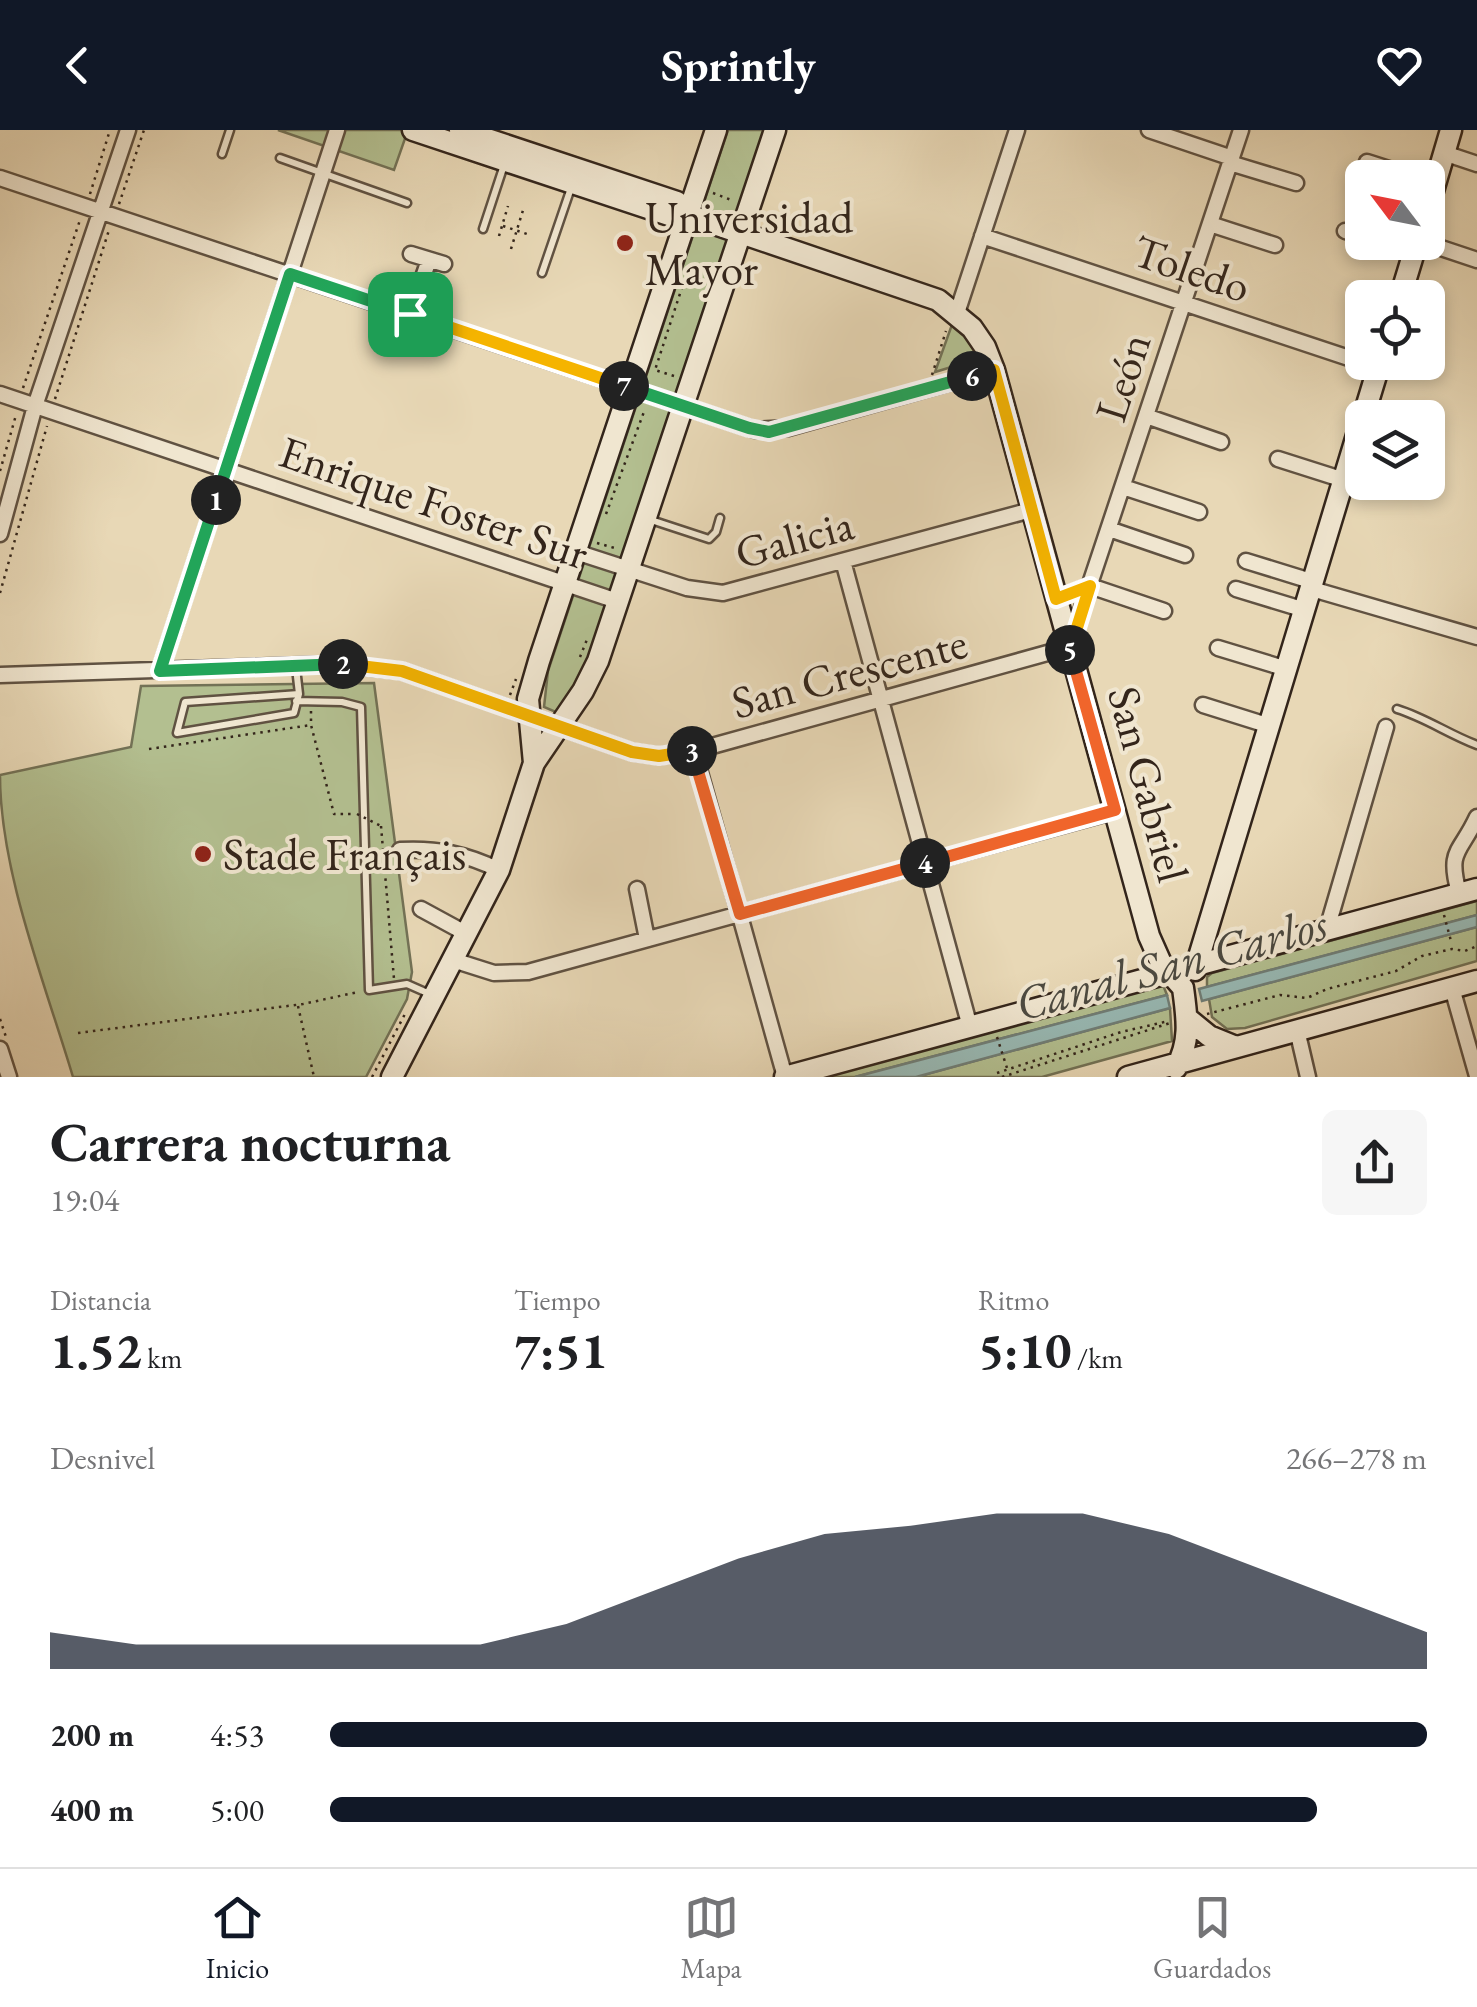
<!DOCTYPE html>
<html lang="es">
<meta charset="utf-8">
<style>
:root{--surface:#fff;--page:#f6f6f6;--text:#202124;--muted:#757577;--line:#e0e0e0;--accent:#111827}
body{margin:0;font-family:"EB Garamond",serif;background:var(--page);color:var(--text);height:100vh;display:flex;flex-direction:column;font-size:38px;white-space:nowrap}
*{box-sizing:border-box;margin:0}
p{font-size:32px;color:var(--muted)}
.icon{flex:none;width:55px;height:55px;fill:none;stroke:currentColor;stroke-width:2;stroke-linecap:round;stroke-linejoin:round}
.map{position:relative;height:947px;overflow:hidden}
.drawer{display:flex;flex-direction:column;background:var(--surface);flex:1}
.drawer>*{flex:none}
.needle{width:65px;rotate:302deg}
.fabs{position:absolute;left:1345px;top:30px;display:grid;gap:20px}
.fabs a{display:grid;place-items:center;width:100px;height:100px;border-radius:15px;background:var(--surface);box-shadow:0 5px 15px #0003;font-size:50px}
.pin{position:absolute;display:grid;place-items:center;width:85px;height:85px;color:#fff;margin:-42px;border-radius:20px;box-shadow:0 5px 15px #0006}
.km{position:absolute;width:50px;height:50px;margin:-25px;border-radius:50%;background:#222;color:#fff;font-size:28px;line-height:50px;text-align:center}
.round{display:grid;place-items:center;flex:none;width:105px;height:105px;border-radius:15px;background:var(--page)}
.overview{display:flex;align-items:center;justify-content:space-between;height:170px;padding:0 50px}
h1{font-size:55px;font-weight:700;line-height:75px}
.metrics{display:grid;grid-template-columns:repeat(3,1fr);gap:15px;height:170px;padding:10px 50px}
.metrics div{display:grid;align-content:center}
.metrics b{font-size:50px;font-weight:700}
.metrics small{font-size:28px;font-weight:400}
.metrics p{font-size:28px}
.chart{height:280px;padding:20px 50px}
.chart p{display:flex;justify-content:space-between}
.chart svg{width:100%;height:180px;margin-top:10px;fill:var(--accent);opacity:.7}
ul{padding:0 50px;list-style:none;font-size:32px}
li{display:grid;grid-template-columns:160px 120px 1fr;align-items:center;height:75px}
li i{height:25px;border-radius:12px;background:var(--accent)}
header{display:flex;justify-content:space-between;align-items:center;height:130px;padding:0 50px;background:var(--accent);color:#fff;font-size:45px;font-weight:700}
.menu{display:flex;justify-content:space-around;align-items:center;height:140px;border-top:2px solid var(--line);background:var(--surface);font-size:28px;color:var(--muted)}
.menu a{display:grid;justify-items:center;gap:5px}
.menu .selected{color:var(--accent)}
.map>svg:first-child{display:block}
.green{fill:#b3bf90;stroke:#737256;stroke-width:2.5}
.water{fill:#98b9b4;stroke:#707e77;stroke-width:2.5}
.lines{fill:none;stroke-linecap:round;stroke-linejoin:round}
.lane-casing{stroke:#605242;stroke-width:11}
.street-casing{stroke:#605242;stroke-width:19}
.secondary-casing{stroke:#33251b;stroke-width:25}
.path{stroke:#33251b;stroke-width:2.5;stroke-dasharray:2.5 5;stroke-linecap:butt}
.lane{stroke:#f0e6d0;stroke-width:6}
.street{stroke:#f0e6d0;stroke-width:14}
.secondary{stroke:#f0e6d0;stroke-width:20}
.path-bridge{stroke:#33251b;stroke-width:2.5;stroke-dasharray:2.5 5;stroke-linecap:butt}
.split-1-casing{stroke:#fff;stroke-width:20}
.split-2-casing{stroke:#fff;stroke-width:20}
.split-3-casing{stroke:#fff;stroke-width:20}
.split-4-casing{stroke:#fff;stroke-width:20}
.split-5-casing{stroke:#fff;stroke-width:20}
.split-6-casing{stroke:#fff;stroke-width:20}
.split-7-casing{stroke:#fff;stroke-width:20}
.split-8-casing{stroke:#fff;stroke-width:20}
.split-1{stroke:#22a559;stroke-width:12}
.split-2{stroke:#22a559;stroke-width:12}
.split-3{stroke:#f5b400;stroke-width:12}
.split-4{stroke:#f0652b;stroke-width:12}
.split-5{stroke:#f0652b;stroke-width:12}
.split-6{stroke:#f5b400;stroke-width:12}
.split-7{stroke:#22a559;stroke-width:12}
.split-8{stroke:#f5b400;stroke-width:12}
.poi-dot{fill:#8f2418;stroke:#f0e6d0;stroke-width:4}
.labels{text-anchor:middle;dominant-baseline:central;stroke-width:8;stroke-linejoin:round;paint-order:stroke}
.poi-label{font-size:45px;fill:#33251b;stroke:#f0e6d0;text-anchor:start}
.street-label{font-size:45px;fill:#33251b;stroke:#f0e6d0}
.water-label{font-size:48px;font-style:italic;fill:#4c4a41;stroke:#f0e6d0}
</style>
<header><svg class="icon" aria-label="back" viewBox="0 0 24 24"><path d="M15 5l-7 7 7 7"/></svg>Sprintly<svg class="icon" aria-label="heart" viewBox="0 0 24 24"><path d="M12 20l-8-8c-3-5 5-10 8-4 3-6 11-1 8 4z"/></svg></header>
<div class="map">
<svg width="1477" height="947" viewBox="0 0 1477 947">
<rect width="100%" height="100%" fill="#e8d8b6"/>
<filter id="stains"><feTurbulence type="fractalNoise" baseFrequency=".002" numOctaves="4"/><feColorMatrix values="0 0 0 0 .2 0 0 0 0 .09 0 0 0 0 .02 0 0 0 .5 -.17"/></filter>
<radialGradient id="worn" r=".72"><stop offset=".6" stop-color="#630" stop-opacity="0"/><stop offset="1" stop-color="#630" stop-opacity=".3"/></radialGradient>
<path class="green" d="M278 0H408L394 40Z
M728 0H768L593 524 558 583 544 577 548 541Z
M954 189 981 228 935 242Z
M374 553 412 842 407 869 366 947H73C45 853 0 742 0 645L131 617 141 556Z
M1477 771V785L1207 857V847L1212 843Z
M1477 797V831L1245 898 1227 899 1212 887 1209 869Z
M1161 850 1167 865 855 947H813Z
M1170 878 1172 911 1042 947H916Z"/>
<path class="water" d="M1477 785V797L1202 871 1199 859Z
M1167 865 1170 878 916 947H855Z"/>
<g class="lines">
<defs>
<path id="lane" d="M222 24 230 0
M280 28 407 73
M483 99 505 32
M542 143 572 55
M648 389 709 409 716 402 720 388
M296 538 299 564
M299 564 294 583 177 603 185 572Z
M296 571 342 572 361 577 369 860 407 854 432 865
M1397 579C1426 588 1448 604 1477 615"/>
<path id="street" d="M1149 0 1232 28
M1444 23 1477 34
M1367 32 1417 48
M1230 33 1296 53
M0 48 755 300 788 298 994 240
M1210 94 1275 115
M1345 101 1362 106
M982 106 1379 238
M1386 112 1415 120
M1423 112 1477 130
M411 124 444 134
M957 183 1017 0
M410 184 429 130
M0 264 617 471
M1146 286 1221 312
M1278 329 1344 350
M1123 357 1199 382
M1109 399 1185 425
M0 404 35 276 128 0
M576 422 687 458 723 463 1031 380
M843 431 970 897
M1246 431 1314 452
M1236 459 1305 480
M1312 459 1477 507
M1056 469 1090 456 1164 481
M1218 518 1287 539
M160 541 337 0
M0 545 337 534 402 541 632 622 659 626 694 621 1069 517 1241 0
M1203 575 1270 596
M694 621 785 947
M400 720C438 718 466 724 499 740
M637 759 647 809
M1459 763C1447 719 1460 724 1477 687
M421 779 467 804
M1327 799 1386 597
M453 830 494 843 528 842 1115 681
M1452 858 1477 946
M1297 900 1308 947
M0 919 9 947"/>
<path id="secondary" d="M413 0 672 86 688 85 938 170 972 198 985 217 994 240 1149 806 1161 833 1183 858
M460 0 677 72 688 85
M1428 78 1451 0
M1400 168 1417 112
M1363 288 1380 232
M534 633 528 569 539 531 716 0
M1195 840 1362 289
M1187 888 1209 906 1236 917
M1176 938C1191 911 1187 888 1183 858
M392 947 499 740 534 633 583 561 598 531 775 0
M785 947 1477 759
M1128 947 1477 851"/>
</defs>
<use href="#lane" class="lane-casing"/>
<use href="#street" class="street-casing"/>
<use href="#secondary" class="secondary-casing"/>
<path class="path" d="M713 63 734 71
M90 64 110 0
M119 74 144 0
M503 96 527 104
M499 106 508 76
M511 119 524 77
M932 245 946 201
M674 246 655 240 690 133
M23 258 80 90
M55 269 109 100
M0 341 16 285
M606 384 645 279
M597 413 618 419
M0 463 47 296
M580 527 588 507
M510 565 516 549
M311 581V595L334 684H355
M149 619 311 595
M381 696 394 849
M1444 785 1451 811
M298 876 314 947
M1207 884 1280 865 1307 868 1327 859 1396 841 1422 826 1452 819 1465 821 1477 816
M0 889 6 907
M78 903 303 874 358 862
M997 907 1007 938 1003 940
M997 943 1121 902 1169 891
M372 947 406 882
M1002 947 1170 893"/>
<use href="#lane" class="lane"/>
<use href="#street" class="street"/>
<use href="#secondary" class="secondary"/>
<path class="path-bridge" d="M357 684 381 696"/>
</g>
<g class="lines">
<defs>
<path id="split-1" d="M216 370 290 144 410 184"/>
<path id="split-2" d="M216 370 160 541 343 534"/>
<path id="split-3" d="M343 534 402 541 632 622 659 626 692 621"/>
<path id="split-4" d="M692 621 740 784 925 733"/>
<path id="split-5" d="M925 733 1115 680 1070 520"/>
<path id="split-6" d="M972 246 994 240 1056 469 1090 456 1070 520"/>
<path id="split-7" d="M624 256 749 298 769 302 972 246"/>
<path id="split-8" d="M410 184 624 256"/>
</defs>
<use href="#split-1" class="split-1-casing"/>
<use href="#split-2" class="split-2-casing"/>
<use href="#split-3" class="split-3-casing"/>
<use href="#split-4" class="split-4-casing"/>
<use href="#split-5" class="split-5-casing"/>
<use href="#split-6" class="split-6-casing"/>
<use href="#split-7" class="split-7-casing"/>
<use href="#split-8" class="split-8-casing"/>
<use href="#split-1" class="split-1"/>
<use href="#split-2" class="split-2"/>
<use href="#split-3" class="split-3"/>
<use href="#split-4" class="split-4"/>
<use href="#split-5" class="split-5"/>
<use href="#split-6" class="split-6"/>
<use href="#split-7" class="split-7"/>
<use href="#split-8" class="split-8"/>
</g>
<g class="poi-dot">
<circle cx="625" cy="113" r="10"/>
<circle cx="203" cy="724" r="10"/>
</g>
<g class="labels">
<g class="poi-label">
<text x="645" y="87">Universidad<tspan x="645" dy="52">Mayor</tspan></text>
<text x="223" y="724">Stade Français</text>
</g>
<g class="street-label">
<text transform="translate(1192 138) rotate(19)">Toledo</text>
<text transform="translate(1122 247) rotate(-72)">León</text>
<text transform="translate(434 372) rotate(19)">Enrique Foster Sur</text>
<text transform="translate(794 408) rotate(-15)">Galicia</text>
<text transform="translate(849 542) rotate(-15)">San Crescente</text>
<text transform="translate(1149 654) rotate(75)">San Gabriel</text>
</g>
<g class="water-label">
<text transform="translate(1171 833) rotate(-15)">Canal San Carlos</text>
</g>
</g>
<rect width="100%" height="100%" filter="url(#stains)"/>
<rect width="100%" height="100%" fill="url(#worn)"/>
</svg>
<div class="fabs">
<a><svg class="needle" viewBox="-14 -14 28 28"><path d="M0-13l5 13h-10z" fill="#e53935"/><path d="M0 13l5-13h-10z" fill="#757577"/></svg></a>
<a><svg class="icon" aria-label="locate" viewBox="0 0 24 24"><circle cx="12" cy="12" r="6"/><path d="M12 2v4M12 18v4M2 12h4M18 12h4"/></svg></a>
<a><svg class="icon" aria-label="layers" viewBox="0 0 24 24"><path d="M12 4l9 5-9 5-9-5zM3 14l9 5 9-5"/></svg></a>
</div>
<div class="pin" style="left:410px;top:184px;background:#1e9e55"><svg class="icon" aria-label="arrive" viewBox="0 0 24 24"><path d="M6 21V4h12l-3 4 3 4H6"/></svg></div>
<b class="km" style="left:216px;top:370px">1</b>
<b class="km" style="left:343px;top:534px">2</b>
<b class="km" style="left:692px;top:621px">3</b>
<b class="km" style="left:925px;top:733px">4</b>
<b class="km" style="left:1070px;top:520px">5</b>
<b class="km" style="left:972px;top:246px">6</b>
<b class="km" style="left:624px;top:256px">7</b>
</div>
<section class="drawer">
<div class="overview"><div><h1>Carrera nocturna</h1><p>19:04</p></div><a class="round"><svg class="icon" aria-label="share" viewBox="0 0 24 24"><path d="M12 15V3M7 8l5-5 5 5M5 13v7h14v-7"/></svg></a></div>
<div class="metrics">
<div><p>Distancia</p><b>1.52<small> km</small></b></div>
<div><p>Tiempo</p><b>7:51</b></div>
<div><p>Ritmo</p><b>5:10<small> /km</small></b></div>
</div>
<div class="chart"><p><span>Desnivel</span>266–278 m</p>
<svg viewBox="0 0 160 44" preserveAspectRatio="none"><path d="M0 44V35L10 38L20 38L30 38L40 38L50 38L60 33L70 25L80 17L90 11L100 9L110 6L120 6L130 11L140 19L150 27L160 35V44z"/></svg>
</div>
<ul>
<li><b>200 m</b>4:53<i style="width:100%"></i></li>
<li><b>400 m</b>5:00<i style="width:90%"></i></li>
</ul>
</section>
<nav class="menu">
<a class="selected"><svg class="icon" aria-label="home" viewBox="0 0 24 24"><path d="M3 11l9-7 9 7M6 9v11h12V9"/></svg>Inicio</a>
<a><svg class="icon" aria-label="map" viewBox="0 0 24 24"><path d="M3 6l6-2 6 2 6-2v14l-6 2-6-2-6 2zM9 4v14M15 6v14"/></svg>Mapa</a>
<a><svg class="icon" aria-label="saved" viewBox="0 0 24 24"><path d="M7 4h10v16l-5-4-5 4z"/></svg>Guardados</a>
</nav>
